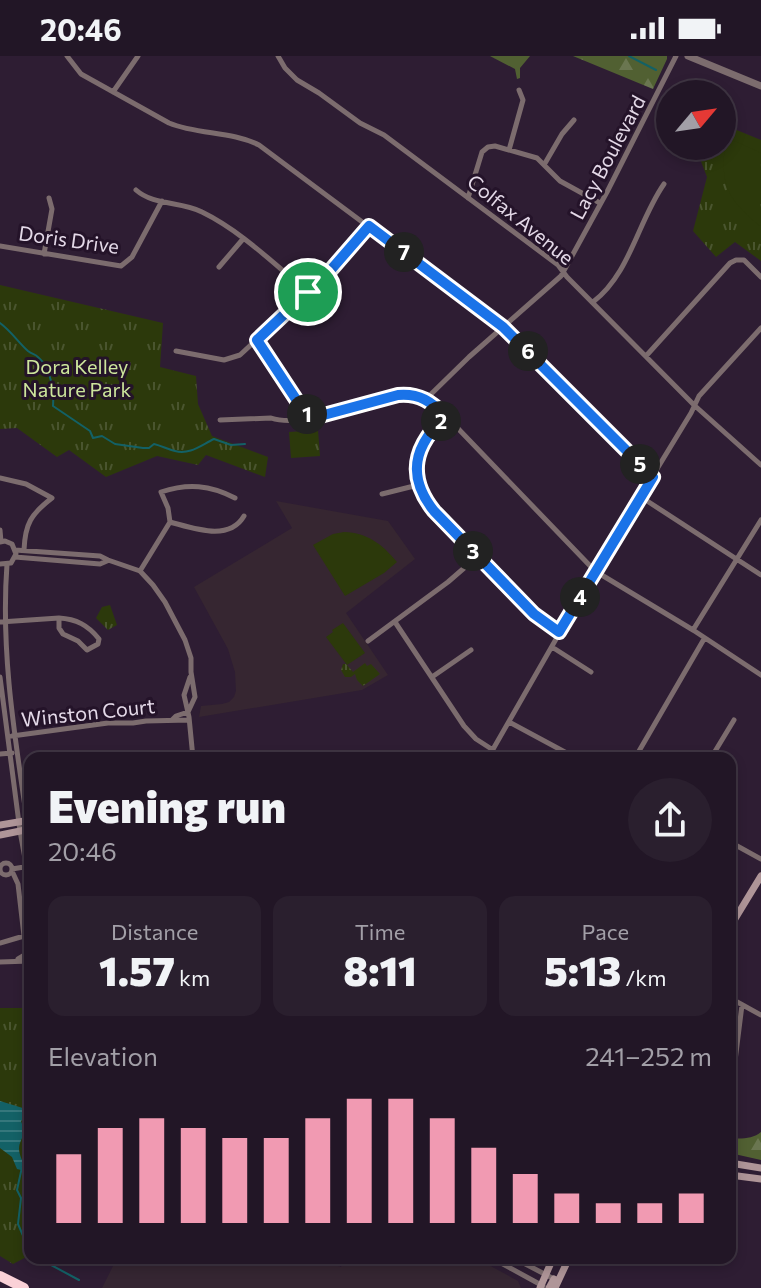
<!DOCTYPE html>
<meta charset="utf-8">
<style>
:root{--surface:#221626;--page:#2a1f2e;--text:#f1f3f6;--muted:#a29fa7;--line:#3f3543;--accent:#f19ab2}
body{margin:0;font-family:Commissioner,sans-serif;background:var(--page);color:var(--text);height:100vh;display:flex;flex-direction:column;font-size:30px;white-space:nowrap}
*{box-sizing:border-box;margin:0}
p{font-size:26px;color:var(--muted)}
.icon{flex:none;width:44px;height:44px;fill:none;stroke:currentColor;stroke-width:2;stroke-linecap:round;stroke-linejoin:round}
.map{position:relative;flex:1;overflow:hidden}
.panel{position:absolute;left:24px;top:696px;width:712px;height:512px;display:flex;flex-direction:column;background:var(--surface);border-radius:16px;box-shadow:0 4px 12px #0003,0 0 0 2px var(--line)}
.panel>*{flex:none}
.needle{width:52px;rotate:61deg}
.tools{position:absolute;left:656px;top:24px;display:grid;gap:16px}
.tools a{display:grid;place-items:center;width:80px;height:80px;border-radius:50%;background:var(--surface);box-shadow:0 4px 12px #0003,0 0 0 2px var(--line);font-size:40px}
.pin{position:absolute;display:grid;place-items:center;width:68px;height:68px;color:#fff;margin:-34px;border:4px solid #fff;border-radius:50%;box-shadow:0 2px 8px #0007}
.km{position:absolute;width:40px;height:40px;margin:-20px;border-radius:50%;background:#222;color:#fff;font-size:22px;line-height:40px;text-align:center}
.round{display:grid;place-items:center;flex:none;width:84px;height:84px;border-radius:42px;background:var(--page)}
.headline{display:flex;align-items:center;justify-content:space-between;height:136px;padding:0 24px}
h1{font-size:44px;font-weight:800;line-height:60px}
.metrics{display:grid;grid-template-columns:repeat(3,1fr);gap:12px;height:136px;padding:8px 24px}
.metrics div{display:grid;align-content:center;border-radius:16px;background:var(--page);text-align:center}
.metrics b{font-size:40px;font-weight:800}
.metrics small{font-size:22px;font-weight:400}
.metrics p{font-size:22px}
.chart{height:224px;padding:16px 24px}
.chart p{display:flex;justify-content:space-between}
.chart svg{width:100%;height:144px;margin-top:8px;stroke:var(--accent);stroke-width:6}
.status{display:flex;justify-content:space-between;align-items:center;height:56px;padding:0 40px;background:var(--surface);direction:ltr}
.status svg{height:22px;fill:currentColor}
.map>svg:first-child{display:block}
.commercial{fill:#352632}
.education{fill:#362631}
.forest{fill:url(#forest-firs)}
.park{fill:url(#park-tufts)}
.pitch{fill:#2c390b}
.water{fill:url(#water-rules)}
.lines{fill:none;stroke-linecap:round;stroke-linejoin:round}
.stream{stroke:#136166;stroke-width:2}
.minor{stroke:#7c6c6e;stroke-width:5}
.tertiary{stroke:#7c6c6e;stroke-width:7}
.secondary{stroke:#af9598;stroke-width:7}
.motorway{stroke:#fad1d7;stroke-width:10}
.route-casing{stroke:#fff;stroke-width:16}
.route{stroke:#1a73e8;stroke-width:10}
.labels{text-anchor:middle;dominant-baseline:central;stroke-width:6;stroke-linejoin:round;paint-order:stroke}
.street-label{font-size:20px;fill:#e4d9e8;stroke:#241329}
.park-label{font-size:20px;fill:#cde69c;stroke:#241329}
</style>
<div class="status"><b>20:46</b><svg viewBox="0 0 49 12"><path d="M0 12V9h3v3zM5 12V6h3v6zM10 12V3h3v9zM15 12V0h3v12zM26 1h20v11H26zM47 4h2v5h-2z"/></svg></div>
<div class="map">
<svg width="761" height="1232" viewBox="0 0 761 1232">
<defs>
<pattern id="forest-firs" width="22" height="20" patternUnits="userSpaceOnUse" patternTransform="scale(2)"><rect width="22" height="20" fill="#516032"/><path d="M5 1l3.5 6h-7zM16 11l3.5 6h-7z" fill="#6a7650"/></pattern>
<pattern id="park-tufts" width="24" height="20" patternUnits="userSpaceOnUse" patternTransform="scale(2)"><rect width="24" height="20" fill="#2c390b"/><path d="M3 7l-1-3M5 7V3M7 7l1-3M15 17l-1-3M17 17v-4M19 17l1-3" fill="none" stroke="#4a552f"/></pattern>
<pattern id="water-rules" width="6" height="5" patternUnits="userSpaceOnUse" patternTransform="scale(2)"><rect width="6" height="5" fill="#136166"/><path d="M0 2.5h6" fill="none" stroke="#35777c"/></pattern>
</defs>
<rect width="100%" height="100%" fill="#2e1d33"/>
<path class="commercial" d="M117 1202H318L341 1211 345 1202H476L518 1225 521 1232H102Z"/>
<path class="education" d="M276 445 388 465 415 503 346 557 388 619 362 634 199 661 201 650 222 648 229 646 234 641 236 635 235 616 228 593 194 531 292 472Z"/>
<path class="forest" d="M490 0H530L520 12V22L517 23 515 13Z
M573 0H667V3L653 33Z
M761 1076V1104L730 1097V1082C740 1083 753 1083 761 1076Z"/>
<path class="park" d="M722 68 761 84V205L735 186 716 201 693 175 707 121 695 90H722Z
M0 229 163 267 160 311 196 320 198 348 212 380 268 401 265 421 206 399 198 409 157 400 106 421 69 394 57 401 17 372 0 373Z
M318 374 320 400 291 402 289 376Z
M110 549 117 569 108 574 96 562 102 551Z
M365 607 367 610 371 608 380 618 363 630 357 624 355 618 351 621H345L341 614 343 608H346L353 616Z
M0 952H30V1199L13 1208 0 1200Z"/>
<path class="pitch" d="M726 81 761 97 760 170C724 141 720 126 726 81Z
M344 476C368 477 382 488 397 506L384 517 345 540 313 489 333 478Z
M343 567 365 597 347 609 326 581 333 576 332 574Z"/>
<path class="water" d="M0 1045 26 1053 30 1064 24 1062 21 1065 22 1068 26 1069C23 1087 14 1087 23 1106L21 1114 17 1113 12 1101 0 1092Z"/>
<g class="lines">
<path class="stream" d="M629 0 656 14
M0 267C11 275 18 286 28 295 33 299 34 297 39 302 51 312 54 336 53 350L90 375 93 382 102 380 115 388 143 392H149L154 388C162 390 167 393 175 395 190 399 201 389 214 383L231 389 245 388
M22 1111 17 1134 21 1142 18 1168 30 1196
M38 1202 79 1224"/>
<path class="minor" d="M67 0 81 18 169 67C198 79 231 75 259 89L503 271 653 421
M278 0 285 12 297 24 319 37 360 67 384 79 558 209 567 221 694 349 761 409
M113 36 138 0
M574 64 562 78 544 109 560 125 600 147
M509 94 523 44 519 34
M136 134C154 150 181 145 202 156 241 175 274 208 308 236
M468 142 482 96 488 91 495 90 537 102 544 109
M0 190 121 210 132 201 162 145
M44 198 52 153 49 142
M219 211 243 183
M593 246C630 218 638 165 664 128
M257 284 309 363
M176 295 224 304 240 299 329 216 369 170
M646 300 730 207 736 204H744L761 221
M426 343 469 301 561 220 607 136 676 0
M446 360C415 390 406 419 434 455L534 558 559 576
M220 364 271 362C303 373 364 346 398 339 420 338 431 346 446 360L595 515 693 574 761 619
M0 422 26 428 52 442C31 458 25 468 24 494
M382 438 418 429
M641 441 761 519
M170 466C193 472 229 486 244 460
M0 474 1 486
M0 486 5 485 12 488 16 498 11 507 0 508
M15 494 100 500 108 504 140 515 153 529 165 546 185 584 191 602V616L195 641 188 656
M15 501 100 508 107 505
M7 508C0 602 17 693 30 785
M140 515 170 466 168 452 161 436C188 427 210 429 235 442
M59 562C76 563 88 569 99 583L98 588 87 594 78 585 63 578 59 572Z
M0 566 59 562
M395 566 464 670 476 683 493 694
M693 574 761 464
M368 585 448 526 478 500
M552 591 591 616
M0 621 20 775 30 830
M190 621 184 639 189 661 193 702
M432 621 471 594
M172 664 176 660 188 656
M509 666 576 702
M12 680 108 667H133L146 665 189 664
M0 698 12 697
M488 702 595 515 691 357 699 340 761 272
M635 702 704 583
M711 702 734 664
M730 786 761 803
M0 813a6 6 0 1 1 12 0a6 6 0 1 1-12 0Z
M12 813 30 810
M0 887 24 880 18 828 12 815
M18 903 23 900 30 899
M0 906 30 905
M730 942 761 959
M730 1045 742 949
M327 1202 334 1205 339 1202
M492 1202 543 1230
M514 1202 554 1223"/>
<path class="tertiary" d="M688 0 761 30"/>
<path class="secondary" d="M0 769 30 764
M0 779 30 773
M730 871 761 820
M730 1107 761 1112
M730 1119 761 1123
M518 1204 536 1205 541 1202
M540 1232 553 1202
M549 1232 554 1223
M555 1232 569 1202"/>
<path class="motorway" d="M0 1220 24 1232"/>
</g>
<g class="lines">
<defs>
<path id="route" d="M369 170 503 271 653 421 559 576 534 558 434 455C406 420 414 389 446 360 431 346 420 337 398 339L309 363 257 284 329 216Z"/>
</defs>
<use href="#route" class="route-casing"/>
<use href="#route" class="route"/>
</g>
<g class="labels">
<g class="street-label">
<text transform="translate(607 101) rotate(-62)">Lacy Boulevard</text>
<text transform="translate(521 163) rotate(39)">Colfax Avenue</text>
<text transform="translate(69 183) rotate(8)">Doris Drive</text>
<text transform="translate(88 656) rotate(-6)">Winston Court</text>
</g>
<g class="park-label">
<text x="77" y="310">Dora Kelley<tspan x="77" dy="23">Nature Park</tspan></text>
</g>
</g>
</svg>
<div class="tools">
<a><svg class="needle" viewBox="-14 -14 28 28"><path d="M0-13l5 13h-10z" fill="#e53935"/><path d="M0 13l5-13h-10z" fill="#a29fa7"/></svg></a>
</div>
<div class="pin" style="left:308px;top:236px;background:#1e9e55"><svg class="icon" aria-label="arrive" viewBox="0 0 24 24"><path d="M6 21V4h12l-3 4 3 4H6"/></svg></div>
<b class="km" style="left:307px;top:358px">1</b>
<b class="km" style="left:441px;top:365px">2</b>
<b class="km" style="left:473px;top:495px">3</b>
<b class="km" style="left:580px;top:541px">4</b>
<b class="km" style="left:640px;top:408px">5</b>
<b class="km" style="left:528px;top:295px">6</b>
<b class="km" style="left:404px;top:196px">7</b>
<section class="panel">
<div class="headline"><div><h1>Evening run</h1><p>20:46</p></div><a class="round"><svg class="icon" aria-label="share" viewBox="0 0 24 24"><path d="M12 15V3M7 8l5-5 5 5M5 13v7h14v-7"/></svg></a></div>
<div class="metrics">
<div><p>Distance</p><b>1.57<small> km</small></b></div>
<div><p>Time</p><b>8:11</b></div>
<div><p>Pace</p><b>5:13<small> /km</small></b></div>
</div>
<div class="chart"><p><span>Elevation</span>241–252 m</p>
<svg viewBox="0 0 160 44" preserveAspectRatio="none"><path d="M5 44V23M15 44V15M25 44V12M35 44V15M45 44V18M55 44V18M65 44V12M75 44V6M85 44V6M95 44V12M105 44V21M115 44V29M125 44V35M135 44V38M145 44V38M155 44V35"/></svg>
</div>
</section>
</div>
